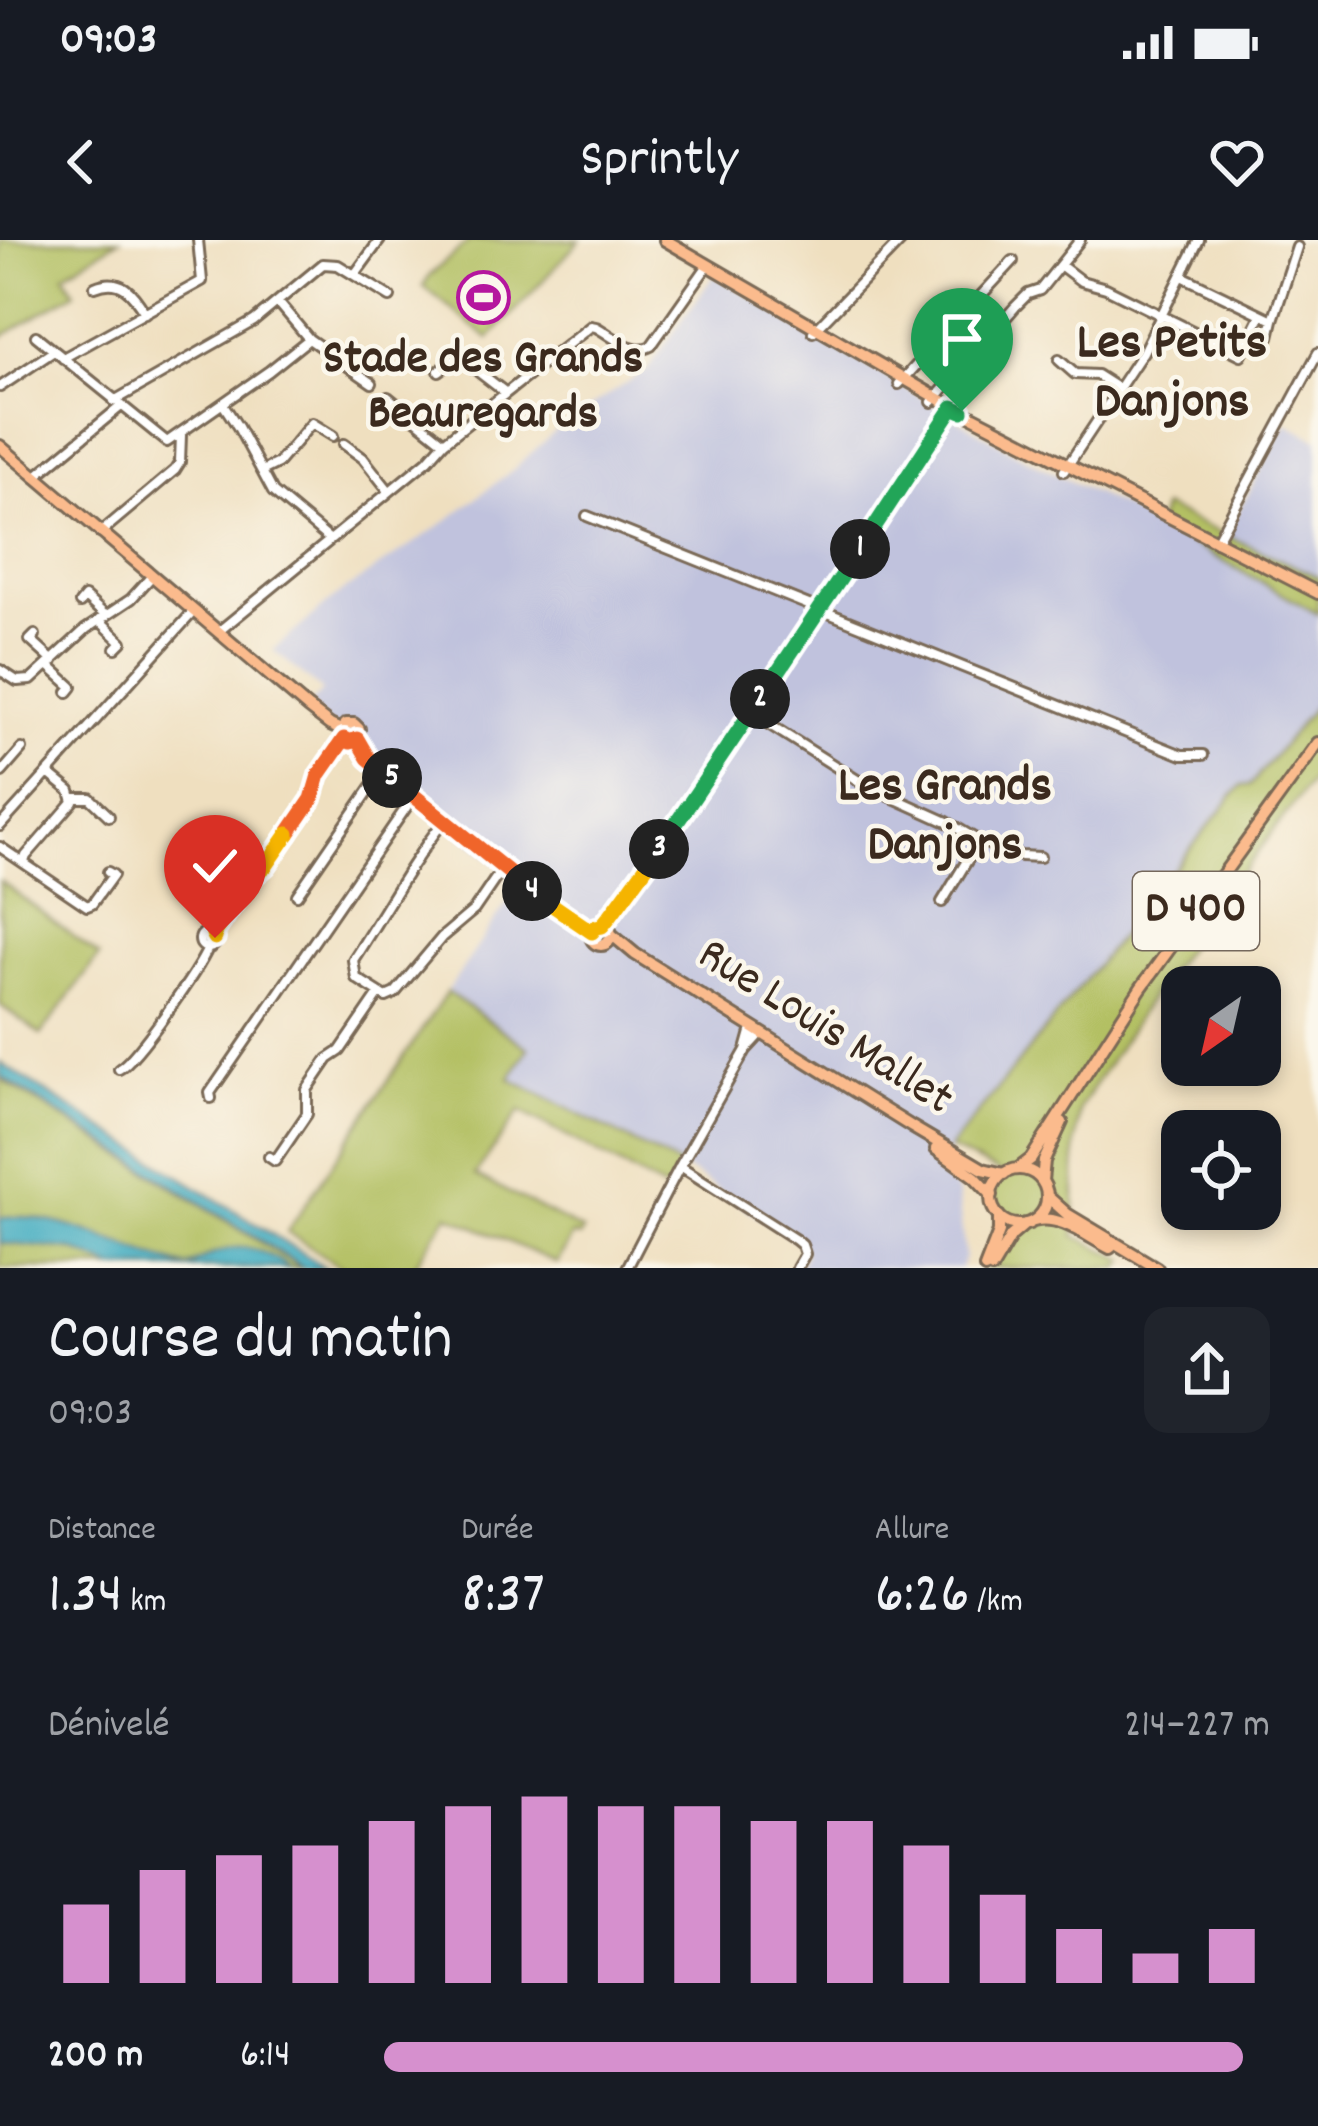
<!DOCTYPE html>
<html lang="fr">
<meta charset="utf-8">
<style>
:root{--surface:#171b24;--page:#20242c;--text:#f1f3f6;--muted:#9ea1a6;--accent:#d690ce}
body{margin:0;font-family:Dekko,sans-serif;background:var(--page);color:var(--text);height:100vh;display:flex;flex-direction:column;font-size:45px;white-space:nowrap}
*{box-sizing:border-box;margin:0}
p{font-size:39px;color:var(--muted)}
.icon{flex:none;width:66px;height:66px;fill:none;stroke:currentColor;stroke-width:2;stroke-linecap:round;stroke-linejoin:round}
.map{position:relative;height:1028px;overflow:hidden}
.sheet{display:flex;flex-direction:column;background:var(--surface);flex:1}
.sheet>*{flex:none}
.needle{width:78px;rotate:214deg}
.tools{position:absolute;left:1161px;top:726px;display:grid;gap:24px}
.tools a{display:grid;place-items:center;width:120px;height:120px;border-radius:24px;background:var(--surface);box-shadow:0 6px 18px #0003;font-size:60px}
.pin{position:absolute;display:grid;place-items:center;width:102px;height:102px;color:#fff;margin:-123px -51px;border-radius:50% 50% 50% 0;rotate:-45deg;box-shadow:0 0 12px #0007}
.pin .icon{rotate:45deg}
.km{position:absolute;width:60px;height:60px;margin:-30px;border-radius:50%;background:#222;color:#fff;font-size:33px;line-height:60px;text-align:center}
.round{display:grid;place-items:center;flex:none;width:126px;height:126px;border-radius:24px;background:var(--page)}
.overview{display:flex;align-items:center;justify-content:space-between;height:204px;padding:0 48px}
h1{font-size:66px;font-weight:600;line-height:90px}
.stats{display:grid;grid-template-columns:repeat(3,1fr);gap:18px;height:204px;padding:12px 48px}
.stats div{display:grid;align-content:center}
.stats b{font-size:60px;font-weight:600}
.stats small{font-size:33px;font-weight:400}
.stats p{font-size:33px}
.chart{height:336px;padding:24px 48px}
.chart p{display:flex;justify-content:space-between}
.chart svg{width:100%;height:216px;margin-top:12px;stroke:var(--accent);stroke-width:6}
ul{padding:0 48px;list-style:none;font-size:39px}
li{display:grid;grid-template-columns:192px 144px 1fr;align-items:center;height:90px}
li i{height:30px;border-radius:15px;background:var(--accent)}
.status{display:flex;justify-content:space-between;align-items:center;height:84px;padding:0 60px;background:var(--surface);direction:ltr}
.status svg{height:33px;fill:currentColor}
header{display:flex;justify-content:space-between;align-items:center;height:156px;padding:0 48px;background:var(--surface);font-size:54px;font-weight:600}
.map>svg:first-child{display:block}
.industrial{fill:#c0c2dd}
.green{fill:#b3c063;stroke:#777540;stroke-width:3}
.water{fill:#40abc0;stroke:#3e6a6f;stroke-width:3}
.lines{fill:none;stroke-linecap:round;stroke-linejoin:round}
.minor-casing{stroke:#7a6956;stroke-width:14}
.major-casing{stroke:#7a6956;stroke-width:16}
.minor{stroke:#fff;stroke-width:8}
.major{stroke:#fbbb8d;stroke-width:10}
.split-1-casing{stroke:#fff;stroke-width:24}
.split-2-casing{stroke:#fff;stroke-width:24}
.split-3-casing{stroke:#fff;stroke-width:24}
.split-4-casing{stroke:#fff;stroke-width:24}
.split-5-casing{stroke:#fff;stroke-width:24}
.split-6-casing{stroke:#fff;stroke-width:24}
.split-7-casing{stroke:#fff;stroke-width:24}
.split-1{stroke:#22a559;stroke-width:15}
.split-2{stroke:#22a559;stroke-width:15}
.split-3{stroke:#22a559;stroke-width:15}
.split-4{stroke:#f5b400;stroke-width:15}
.split-5{stroke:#f0652b;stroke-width:15}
.split-6{stroke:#f0652b;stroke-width:15}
.split-7{stroke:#f5b400;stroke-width:15}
.labels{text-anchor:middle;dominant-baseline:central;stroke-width:9;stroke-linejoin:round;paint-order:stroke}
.shield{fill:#fbf7ec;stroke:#75685c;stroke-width:3}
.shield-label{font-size:45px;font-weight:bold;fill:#3b2a1e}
.poi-label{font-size:48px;font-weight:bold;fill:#3b2a1e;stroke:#fbf7ec}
.street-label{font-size:48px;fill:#3b2a1e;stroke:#fbf7ec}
.neighbourhood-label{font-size:51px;font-weight:bold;fill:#3b2a1e;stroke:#fbf7ec}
</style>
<div class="status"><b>09:03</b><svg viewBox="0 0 49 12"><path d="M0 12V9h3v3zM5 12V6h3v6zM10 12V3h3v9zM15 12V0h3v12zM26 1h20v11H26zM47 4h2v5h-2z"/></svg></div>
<header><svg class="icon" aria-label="back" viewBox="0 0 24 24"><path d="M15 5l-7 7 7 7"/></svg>Sprintly<svg class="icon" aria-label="heart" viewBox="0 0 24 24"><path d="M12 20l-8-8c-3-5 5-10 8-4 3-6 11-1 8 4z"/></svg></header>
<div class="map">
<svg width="1318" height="1028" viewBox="0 0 1318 1028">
<rect width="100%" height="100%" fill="#fbf7ec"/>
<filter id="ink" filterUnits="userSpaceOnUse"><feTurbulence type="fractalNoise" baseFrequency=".00833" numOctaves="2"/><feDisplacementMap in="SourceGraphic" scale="24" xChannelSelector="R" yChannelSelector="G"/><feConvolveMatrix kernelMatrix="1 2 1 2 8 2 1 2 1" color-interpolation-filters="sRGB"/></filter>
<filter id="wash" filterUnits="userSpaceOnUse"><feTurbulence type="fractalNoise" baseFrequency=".004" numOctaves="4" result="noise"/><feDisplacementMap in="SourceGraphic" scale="48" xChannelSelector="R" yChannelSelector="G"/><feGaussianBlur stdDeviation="2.7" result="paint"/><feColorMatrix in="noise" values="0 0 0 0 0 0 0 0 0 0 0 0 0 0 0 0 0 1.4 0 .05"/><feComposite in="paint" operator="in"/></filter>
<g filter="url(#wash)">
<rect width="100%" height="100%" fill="#efdfbf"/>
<path class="industrial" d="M714 35 1022 217 1157 284 1318 373V461L1251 545 1241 547 949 908 947 930 958 954 965 1017 961 1028H797L805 1014 802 1005 686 929 509 839 528 808 447 752 520 643 325 482 310 464 322 451 273 410 339 354 445 282 515 228 561 186 648 129Z
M1286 183 1318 199V337L1226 295Z"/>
<path class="green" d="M0 0H119L64 34 75 52 0 98Z
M470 0H580L489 99 423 46 430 35Z
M1163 267 1318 337V374L1157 284Z
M1318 461V531L1155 750 1080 868 1075 904V996L1126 1020 1120 1028H985L999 976C990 960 990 948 1003 934L949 909 1241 546 1251 545Z
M0 641 99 716 41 795 0 765Z
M447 752 528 808 510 839 680 926 667 951 520 871 475 935 583 991 580 997 573 995 557 1023 448 975 413 1028H343L287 992Z
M0 839 301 1028H0Z"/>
<path class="water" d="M0 823 326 1028H304L0 836Z
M25 977C82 983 131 1012 187 1027 230 1004 246 998 290 1028H114L73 1010 0 1003V978Z"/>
</g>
<g filter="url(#ink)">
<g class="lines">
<defs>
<path id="minor" d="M1060 25 1081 41 1106 48 1241 115 1261 75
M355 34 380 0
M1182 36 1273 80 1297 7
M95 47C121 36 133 53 145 73
M278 62 309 99
M813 92 902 0
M36 96 167 202 269 131 309 99 372 143
M1269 97 1273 80
M63 118 202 41 198 0
M1059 120 1075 134 1097 135 1119 149
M439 131 454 120 467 123 506 153
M899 144 1013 21
M0 147 54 111
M388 157 444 202
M114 161 254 81 323 24 338 25 390 57
M932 162 1015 67 1028 54 1040 50 1080 0
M223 164 238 187 273 252 329 299
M344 204 363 218 389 251
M262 231 278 223 312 183 333 196
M1064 231 1143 112 1199 0
M35 237 120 167
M587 276 1182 515H1203
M100 293 175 230 180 222 181 195
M1216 302 1318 113
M80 363 85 357 106 376
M99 380 122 402 116 408
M218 392 428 220 444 202 591 86 596 87C613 96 633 116 651 106L708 25
M35 395 30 400 53 421
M48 425 72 447 68 452
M0 430 17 441 31 440 86 389 131 359 151 337
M751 473 865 545 947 582 979 601 1021 616 1040 617
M2 532 22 509
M73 558H90L109 576
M444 581C409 625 384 673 353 720L356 738 386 757 395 753 442 697 474 670 502 629
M0 586 193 372
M0 607 87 666 92 664 113 635 108 632
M24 622 26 616 73 562 70 551 48 533
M297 655 383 530
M942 662 979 601
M602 686 639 638 745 482 953 167
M200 700a8 8 0 1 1 16 0a8 8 0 1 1-16 0Z
M213 694 251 639 266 626 312 559 319 535 344 499
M757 791 758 797 746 810 751 792Z
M119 829C137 819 199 729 208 708
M211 858 210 853 414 556
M269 917 275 921 307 874V850L328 819 340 811 379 754
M680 926 796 1000 802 1005 805 1014 797 1028
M627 1028 680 926 746 810"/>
<path id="major" d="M665 0 941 160 1318 353
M0 206 308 468 330 485 341 490 344 499 353 501 358 497 359 489 354 484H346L341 490
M357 499 368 518 507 633 592 692
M591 695a10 10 0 1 1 20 0a10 10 0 1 1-20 0Z
M611 694 635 714 912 887 983 929 1004 934
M936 909 975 937 992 955
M1018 929 1031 919 1141 748 1318 503
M991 957a28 28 0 1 1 56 0a28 28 0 1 1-56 0Z
M1042 941 1044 921 1062 882
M1047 956 1067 974 1157 1028
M1034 981C1059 973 1088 997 1110 1008
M985 1028 999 992V976
M992 1028 1011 996 1025 984"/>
</defs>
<use href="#minor" class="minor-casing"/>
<use href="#major" class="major-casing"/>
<use href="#minor" class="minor"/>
<use href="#major" class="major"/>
</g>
</g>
<g class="lines" filter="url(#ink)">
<defs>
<path id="split-1" d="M860 309 953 167 962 171"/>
<path id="split-2" d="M760 459 860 309"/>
<path id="split-3" d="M659 609 760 459"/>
<path id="split-4" d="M532 651 592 692 596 687 602 686 610 676 659 609"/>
<path id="split-5" d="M392 538 532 651"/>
<path id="split-6" d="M288 594 312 559 319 535 344 499 350 502 357 499 368 518 392 538"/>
<path id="split-7" d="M215 698 213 694 250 639 266 626 288 594"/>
</defs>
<use href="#split-1" class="split-1-casing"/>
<use href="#split-2" class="split-2-casing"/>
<use href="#split-3" class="split-3-casing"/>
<use href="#split-4" class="split-4-casing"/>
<use href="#split-5" class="split-5-casing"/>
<use href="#split-6" class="split-6-casing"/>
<use href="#split-7" class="split-7-casing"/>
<use href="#split-1" class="split-1"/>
<use href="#split-2" class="split-2"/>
<use href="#split-3" class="split-3"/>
<use href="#split-4" class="split-4"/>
<use href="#split-5" class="split-5"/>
<use href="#split-6" class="split-6"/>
<use href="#split-7" class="split-7"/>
</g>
<defs>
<symbol id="stadium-ring" viewBox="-11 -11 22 22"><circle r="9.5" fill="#fbf7ec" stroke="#b5179e" stroke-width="1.5"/><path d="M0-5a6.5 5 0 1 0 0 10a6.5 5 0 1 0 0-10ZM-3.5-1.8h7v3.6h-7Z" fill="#b5179e"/></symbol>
</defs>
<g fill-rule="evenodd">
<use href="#stadium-ring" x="454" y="28" width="59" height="59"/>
</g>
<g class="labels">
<rect class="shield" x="1133" y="632" width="126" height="78" rx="9"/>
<g class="shield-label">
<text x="1196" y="671">D 400</text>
</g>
<g class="poi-label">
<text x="483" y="121">Stade des Grands<tspan x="483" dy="55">Beauregards</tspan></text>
</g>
<g class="street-label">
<text transform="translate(824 789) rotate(32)">Rue Louis Mallet</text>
</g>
<g class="neighbourhood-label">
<text x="1172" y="106">Les Petits<tspan x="1172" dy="59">Danjons</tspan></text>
<text x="945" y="549">Les Grands<tspan x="945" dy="59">Danjons</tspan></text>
</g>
</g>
</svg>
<div class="tools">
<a><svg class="needle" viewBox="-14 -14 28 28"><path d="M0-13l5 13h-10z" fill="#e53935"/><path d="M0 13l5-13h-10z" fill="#9ea1a6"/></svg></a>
<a><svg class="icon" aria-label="locate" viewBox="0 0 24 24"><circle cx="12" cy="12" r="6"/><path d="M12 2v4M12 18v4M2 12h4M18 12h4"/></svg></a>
</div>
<div class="pin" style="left:962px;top:171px;background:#1e9e55"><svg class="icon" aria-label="arrive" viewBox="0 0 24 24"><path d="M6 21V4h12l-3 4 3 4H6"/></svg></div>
<div class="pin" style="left:215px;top:698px;background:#d93025"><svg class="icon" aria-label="check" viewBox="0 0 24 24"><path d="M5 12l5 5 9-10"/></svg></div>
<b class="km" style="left:860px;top:309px">1</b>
<b class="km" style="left:760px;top:459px">2</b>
<b class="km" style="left:659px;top:609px">3</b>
<b class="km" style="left:532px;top:651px">4</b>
<b class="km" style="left:392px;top:538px">5</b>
</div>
<section class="sheet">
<div class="overview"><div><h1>Course du matin</h1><p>09:03</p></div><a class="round"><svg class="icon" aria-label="share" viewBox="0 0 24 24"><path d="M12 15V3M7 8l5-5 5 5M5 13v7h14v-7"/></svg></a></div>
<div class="stats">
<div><p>Distance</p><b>1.34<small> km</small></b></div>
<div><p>Durée</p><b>8:37</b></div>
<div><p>Allure</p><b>6:26<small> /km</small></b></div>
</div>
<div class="chart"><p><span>Dénivelé</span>214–227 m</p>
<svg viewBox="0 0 160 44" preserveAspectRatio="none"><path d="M5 44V28M15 44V21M25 44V18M35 44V16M45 44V11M55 44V8M65 44V6M75 44V8M85 44V8M95 44V11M105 44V11M115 44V16M125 44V26M135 44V33M145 44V38M155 44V33"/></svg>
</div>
<ul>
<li><b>200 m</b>6:14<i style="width:97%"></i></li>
</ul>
</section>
